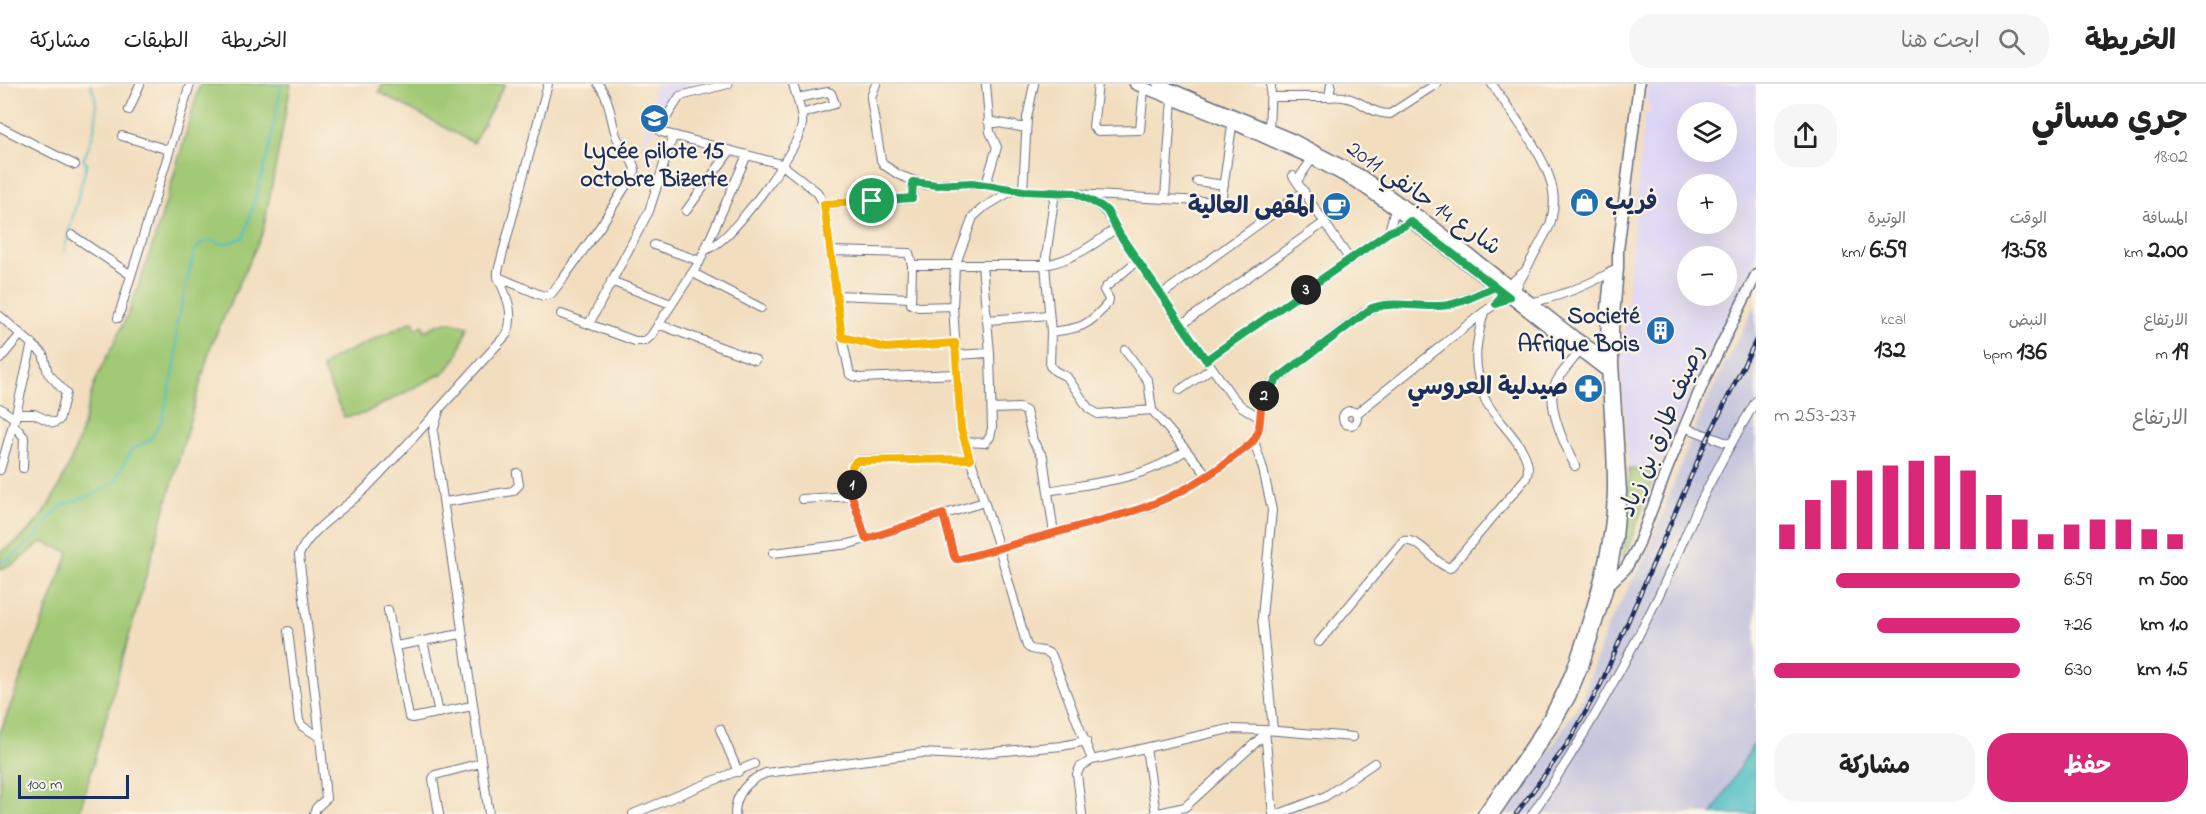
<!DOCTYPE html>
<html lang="ar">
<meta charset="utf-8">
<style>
:root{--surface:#fff;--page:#f6f6f6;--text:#222;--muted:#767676;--line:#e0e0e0;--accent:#db2777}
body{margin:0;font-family:"Indie Flower","Playpen Sans Arabic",sans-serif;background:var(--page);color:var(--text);direction:rtl;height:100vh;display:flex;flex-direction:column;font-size:22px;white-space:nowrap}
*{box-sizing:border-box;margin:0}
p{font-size:20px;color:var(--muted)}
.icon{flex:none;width:33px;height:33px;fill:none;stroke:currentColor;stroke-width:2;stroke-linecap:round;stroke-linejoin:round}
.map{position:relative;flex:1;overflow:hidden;direction:ltr}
.details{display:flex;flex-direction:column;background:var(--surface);width:450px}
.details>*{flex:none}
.controls{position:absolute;left:1677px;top:18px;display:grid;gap:12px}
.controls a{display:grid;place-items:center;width:60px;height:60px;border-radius:50%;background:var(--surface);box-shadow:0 6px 24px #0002;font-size:30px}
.scale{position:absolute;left:18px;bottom:15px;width:111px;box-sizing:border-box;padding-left:6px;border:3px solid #1b2f5e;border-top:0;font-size:16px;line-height:21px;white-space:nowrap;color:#1b2f5e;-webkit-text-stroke:4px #fcf5e5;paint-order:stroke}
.pin{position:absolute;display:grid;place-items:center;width:51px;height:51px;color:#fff;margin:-26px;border:3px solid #fff;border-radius:50%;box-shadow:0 2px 6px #0007}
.km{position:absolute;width:30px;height:30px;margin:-15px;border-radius:50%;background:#222;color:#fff;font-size:16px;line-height:30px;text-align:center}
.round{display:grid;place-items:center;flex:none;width:63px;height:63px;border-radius:24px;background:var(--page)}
.overview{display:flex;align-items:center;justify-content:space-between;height:102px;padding:0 18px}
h1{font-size:33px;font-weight:700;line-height:45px}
.stats{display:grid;grid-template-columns:repeat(3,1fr);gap:9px;height:102px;padding:6px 18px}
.stats div{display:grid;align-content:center}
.stats b{font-size:26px;font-weight:700}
.stats small{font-size:16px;font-weight:400}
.stats p{font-size:16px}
.chart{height:168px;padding:12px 18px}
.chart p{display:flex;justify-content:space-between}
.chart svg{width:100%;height:108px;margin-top:6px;stroke:var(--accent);stroke-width:6}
.button{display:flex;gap:12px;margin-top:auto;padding:12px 18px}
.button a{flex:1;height:69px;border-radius:24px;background:var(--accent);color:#fff;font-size:24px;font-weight:700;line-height:69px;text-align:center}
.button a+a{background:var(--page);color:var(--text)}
ul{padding:0 18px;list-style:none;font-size:20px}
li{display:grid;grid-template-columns:96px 72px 1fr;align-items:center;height:45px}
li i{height:15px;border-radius:8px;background:var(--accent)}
header{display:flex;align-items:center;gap:36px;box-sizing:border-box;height:84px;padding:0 30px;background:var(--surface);border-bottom:2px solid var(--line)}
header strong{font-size:28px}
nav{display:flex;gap:33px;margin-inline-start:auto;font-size:21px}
.search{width:420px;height:54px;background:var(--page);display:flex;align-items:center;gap:15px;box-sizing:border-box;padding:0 21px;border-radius:24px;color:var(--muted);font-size:22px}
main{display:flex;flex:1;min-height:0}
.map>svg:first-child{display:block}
.built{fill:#dcd6f6;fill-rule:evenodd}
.industrial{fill:#c2c2dc}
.green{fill:#a2c975;stroke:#5e7c6a;stroke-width:1.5}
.water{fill:#51bfc5;stroke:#367792;stroke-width:1.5}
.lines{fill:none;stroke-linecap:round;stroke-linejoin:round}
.stream{stroke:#51bfc5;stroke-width:2}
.minor-casing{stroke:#666c80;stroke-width:10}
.major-casing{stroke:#666c80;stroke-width:13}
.minor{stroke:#fff;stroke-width:8}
.major{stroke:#fff;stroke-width:10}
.rail-casing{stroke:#1b2f5e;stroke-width:4.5}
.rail{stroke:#fcf5e5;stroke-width:2;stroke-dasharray:7;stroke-linecap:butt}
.split-1-casing{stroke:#fff;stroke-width:12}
.split-2-casing{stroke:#fff;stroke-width:12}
.split-3-casing{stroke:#fff;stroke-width:12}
.split-4-casing{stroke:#fff;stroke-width:12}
.split-1{stroke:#f5b400;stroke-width:8}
.split-2{stroke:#f0652b;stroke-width:8}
.split-3{stroke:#22a559;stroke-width:8}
.split-4{stroke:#22a559;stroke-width:8}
.labels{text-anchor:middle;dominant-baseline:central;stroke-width:4.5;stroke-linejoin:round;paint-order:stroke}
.poi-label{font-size:24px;font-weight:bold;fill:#1b2f5e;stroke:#fcf5e5;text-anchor:end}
.street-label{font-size:24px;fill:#1b2f5e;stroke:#fcf5e5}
</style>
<header>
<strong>الخريطة</strong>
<div class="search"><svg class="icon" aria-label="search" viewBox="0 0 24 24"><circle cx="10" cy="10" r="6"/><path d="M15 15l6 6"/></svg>ابحث هنا</div>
<nav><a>الخريطة</a><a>الطبقات</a><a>مشاركة</a></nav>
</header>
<main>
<section class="details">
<div class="overview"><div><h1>جري مسائي</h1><p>18:02</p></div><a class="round"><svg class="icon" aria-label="share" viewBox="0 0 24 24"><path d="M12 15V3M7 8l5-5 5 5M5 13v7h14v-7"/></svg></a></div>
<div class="stats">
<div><p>المسافة</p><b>2.00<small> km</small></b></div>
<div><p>الوقت</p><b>13:58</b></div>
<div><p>الوتيرة</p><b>6:59<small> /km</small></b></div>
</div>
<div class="stats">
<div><p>الارتفاع</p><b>19<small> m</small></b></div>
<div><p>النبض</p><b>136<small> bpm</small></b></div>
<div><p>kcal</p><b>132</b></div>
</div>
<div class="chart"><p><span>الارتفاع</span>237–253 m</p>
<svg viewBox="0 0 160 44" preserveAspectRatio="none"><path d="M5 44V34M15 44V24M25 44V16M35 44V12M45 44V10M55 44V8M65 44V6M75 44V12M85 44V22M95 44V32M105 44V38M115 44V34M125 44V32M135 44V32M145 44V36M155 44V38"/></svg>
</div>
<ul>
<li><b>500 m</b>6:59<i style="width:75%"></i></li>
<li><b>1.0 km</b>7:26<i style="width:58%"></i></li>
<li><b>1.5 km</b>6:30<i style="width:100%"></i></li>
</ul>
<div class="button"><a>حفظ</a><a>مشاركة</a></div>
</section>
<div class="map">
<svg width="1756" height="730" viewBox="0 0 1756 730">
<rect width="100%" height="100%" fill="#fcf5e5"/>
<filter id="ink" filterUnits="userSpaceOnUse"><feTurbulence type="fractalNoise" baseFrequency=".0167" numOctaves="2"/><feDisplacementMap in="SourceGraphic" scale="12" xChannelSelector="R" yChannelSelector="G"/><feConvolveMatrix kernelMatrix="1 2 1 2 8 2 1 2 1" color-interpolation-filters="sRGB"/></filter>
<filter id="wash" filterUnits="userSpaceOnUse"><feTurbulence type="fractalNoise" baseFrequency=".008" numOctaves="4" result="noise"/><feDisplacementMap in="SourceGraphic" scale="24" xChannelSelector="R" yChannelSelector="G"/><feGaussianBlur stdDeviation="1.35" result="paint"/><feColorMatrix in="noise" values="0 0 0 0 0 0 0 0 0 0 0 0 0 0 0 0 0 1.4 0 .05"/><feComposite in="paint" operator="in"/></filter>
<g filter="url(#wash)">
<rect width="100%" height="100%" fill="#f2ddbe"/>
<path class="built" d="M655 0H695L679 7 642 63Z
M1649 0H1756V177L1714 258 1656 388 1629 385 1621 282 1644 32 1649 30 1651 22 1646 19ZM1688 28H1726V68H1688ZM1688 100H1726V140H1688ZM1688 172H1726V212H1688Z"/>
<path class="industrial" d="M1756 220V656L1712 730H1700L1695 727 1693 730H1506L1550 666 1582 615 1607 543 1646 472 1698 336 1722 285Z"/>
<path class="green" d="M200 0H291L263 148 211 261 79 730H0V649L69 468 42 458 13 480 0 485V468C40 448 61 403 76 363 84 343 87 322 94 301 103 276 119 253 129 227 158 153 178 76 200 0Z
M383 0H505L473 59 379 8Z
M413 237 416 245 423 241 425 247C444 237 446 236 467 242L457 273 445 288 363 330 344 333 322 284 332 275Z
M1629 385 1656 388 1624 474H1623L1626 440Z"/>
<path class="water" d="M1756 656V730H1712Z"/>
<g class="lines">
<path class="stream" d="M64 167 87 79 83 76C94 52 103 24 90 0
M0 479 10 475 35 454 50 433 62 422 99 408 115 397 131 366 151 355 162 336 176 278V243L194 168 200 160 207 156 225 160 244 153 269 66 281 0"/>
</g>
</g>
<g filter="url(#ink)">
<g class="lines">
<defs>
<path id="minor" d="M548 0 498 187V193L543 212 551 210 562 196 600 143 635 87C635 78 622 63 617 54 610 36 611 15 598 0
M728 0 680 12 662 40 661 48 781 80 817 108 824 120 842 253 850 291 860 294 957 290
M876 0 871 13 872 21 881 76 884 81 899 91 925 101 972 99 1023 107 1218 118 1222 112 1233 35
M986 0 990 48 997 63 986 100
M1098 0 1093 43 1098 47 1140 46 1144 4
M1271 13H1329L1331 0
M1329 13C1359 9 1366 30 1390 30L1436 0
M797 14 828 8 831 9 835 20 801 30
M129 26 140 0
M988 37 1026 44
M0 43 75 81
M1269 45 1271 0
M122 52 169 66
M1293 92 1350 176
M1197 97 1224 101
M1297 97 1312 75
M1013 106 983 124 973 133 955 182 953 222 961 345 999 464 1027 562C1034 570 1045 563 1052 572L1092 676 1229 645 1265 646 1353 653
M1023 107 1027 34 1034 0
M1055 108 1045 181 1051 248 1050 282 1055 287 1067 293 1089 325 1098 330 1152 326
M1080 112C1107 123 1106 128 1120 151L1231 311 1241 322 1260 334
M1165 114 1172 15
M824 120 910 115 913 111V98
M686 127 730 67
M1389 148 1393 132 1399 124
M72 151 131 191
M654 161 700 177
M704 167C710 164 716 161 720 157 740 142 799 65 802 40 803 28 796 12 793 0
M830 167 909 169 912 181 911 220 918 223 953 222
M912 181H1045C1072 176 1094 161 1116 144
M693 189 761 224
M611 197 671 220
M1505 204 1525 187
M836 211 910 214
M1161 211 1304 107
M1527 219C1558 214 1588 201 1615 186
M561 230 635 257H645L651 252 700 177 747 71
M0 232 43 270 48 289 66 309 59 336 54 339 34 330H16
M118 234 190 0
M988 236 1049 231
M589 240 649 127 673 52
M658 240 755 276
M1181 241 1325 138
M1051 248C1081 244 1088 243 1108 219L1109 215 1104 206 1106 203 1138 176
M842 253 886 264 955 259
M1125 266 1148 297 1152 326 1208 392
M956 271 990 269
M0 275 21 250
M1206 276 1389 148 1404 142 1413 133
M1180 306 1212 284
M0 324 15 335
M992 325 1019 324 1026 327 1033 357 1043 373 1054 450
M439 327 433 347 489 730
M1343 334a7 7 0 1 1 14 0a7 7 0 1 1-14 0Z
M1356 330 1484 228 1515 206 1550 141C1553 130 1555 119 1553 108 1549 75 1511 29 1492 0
M13 340 24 353 23 384
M1684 343 1730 360
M1254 357 1263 385 1272 426 1262 533 1273 646
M965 358 985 359 990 353 992 344 990 269 982 181
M1575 382C1566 364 1549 327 1553 306 1556 293 1571 279 1579 268
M0 386 16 330 32 259
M1048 407C1098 398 1144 396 1186 366
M802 415 852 412
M445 418 513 407 519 401 517 389
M943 430 954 472 958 475 1127 429 1151 422 1174 411 1221 383 1254 357 1260 343 1262 316 1270 301 1365 228 1382 221 1390 220 1439 222 1453 220 1495 203
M866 455 852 412 854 378 860 376 970 375
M773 469 849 460 984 418
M388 526 409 633 412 634 472 622
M288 547 299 637 302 642 320 653 326 715 316 724 314 730
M423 557 439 629
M1319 558 1403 457C1422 454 1433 480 1450 484L1526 394C1538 368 1493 336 1485 315 1472 281 1475 262 1484 228
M396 562 461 550
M720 645 738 688
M1265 647 1273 730
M320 653 299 471C310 444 347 424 367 403 415 354 460 301 507 250 515 229 507 213 498 193
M1146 664 1156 730
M439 730 433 695 435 691 481 679
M633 730 754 680
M735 730C735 710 748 696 766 689L922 669 959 671 1062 662 1086 657
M1082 730 1077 690 1080 683 1092 676
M1154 730 1185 723 1265 650
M1279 730 1326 712 1374 679
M1532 730C1580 661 1621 588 1658 513 1672 484 1684 454 1697 425 1715 388 1735 352 1756 317"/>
<path id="major" d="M1135 0 1232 39 1312 75 1357 99 1397 127 1610 290
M1159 0 1292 55 1362 92 1432 141 1575 253 1610 277
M1607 502 1626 484 1637 464 1669 380 1706 292 1756 191
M1483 730C1508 694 1536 659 1556 620 1570 595 1579 568 1587 540 1601 496 1612 453 1613 407 1614 334 1599 262 1611 189
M1494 730 1553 642 1570 613 1584 579 1609 500 1617 454 1621 408 1613 279V245L1618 184V166L1639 0"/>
</defs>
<use href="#minor" class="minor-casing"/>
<use href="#major" class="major-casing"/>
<use href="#minor" class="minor"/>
<use href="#major" class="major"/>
<defs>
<path id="rail" d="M1516 730 1570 656 1601 600 1704 362 1756 256"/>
</defs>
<use href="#rail" class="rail-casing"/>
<use href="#rail" class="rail"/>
</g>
</g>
<g class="lines" filter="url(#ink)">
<defs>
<path id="split-1" d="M852 401V383L856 377 970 375 961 345 955 259 886 264 842 253 824 120 872 117"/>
<path id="split-2" d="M852 401V412L866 455 943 430 954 472 956 475H960L1127 429C1167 417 1204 397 1236 371 1243 366 1253 360 1256 352 1263 340 1258 325 1264 312"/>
<path id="split-3" d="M1264 312 1277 295 1372 224C1394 217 1415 223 1438 222 1457 222 1477 210 1495 203L1502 208 1496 220 1509 213 1410 137 1404 142 1389 148 1306 206"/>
<path id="split-4" d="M872 117 912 114 913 98 937 101 972 99 1023 107 1075 109 1101 122 1107 127 1120 151 1206 276 1306 206"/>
</defs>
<use href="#split-1" class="split-1-casing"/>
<use href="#split-2" class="split-2-casing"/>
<use href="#split-3" class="split-3-casing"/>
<use href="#split-4" class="split-4-casing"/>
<use href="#split-1" class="split-1"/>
<use href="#split-2" class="split-2"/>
<use href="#split-3" class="split-3"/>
<use href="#split-4" class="split-4"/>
</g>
<defs>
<symbol id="school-disc" viewBox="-11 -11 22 22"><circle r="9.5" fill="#1f6fb2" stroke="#fcf5e5"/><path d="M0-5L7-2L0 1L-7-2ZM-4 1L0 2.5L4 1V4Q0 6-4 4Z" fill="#fff"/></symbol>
<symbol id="shop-disc" viewBox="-11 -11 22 22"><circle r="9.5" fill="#1f6fb2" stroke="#fcf5e5"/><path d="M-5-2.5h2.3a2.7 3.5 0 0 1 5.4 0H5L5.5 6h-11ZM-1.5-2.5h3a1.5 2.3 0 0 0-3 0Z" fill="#fff"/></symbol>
<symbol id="cafe-disc" viewBox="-11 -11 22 22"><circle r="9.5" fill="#1f6fb2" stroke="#fcf5e5"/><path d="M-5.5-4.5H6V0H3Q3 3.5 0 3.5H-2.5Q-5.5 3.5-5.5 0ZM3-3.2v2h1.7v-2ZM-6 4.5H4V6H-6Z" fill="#fff"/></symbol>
<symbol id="building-disc" viewBox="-11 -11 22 22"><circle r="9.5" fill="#1f6fb2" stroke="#fcf5e5"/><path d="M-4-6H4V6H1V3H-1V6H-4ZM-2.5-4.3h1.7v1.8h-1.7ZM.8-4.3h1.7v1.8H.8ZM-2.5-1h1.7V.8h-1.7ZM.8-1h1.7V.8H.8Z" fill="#fff"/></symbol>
<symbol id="pharmacy-disc" viewBox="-11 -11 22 22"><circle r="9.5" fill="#1f6fb2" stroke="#fcf5e5"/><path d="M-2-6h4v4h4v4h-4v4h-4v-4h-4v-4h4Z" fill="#fff"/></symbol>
</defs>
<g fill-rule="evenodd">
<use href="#school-disc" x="638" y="18" width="33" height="33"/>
<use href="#shop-disc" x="1568" y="102" width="33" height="33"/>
<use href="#cafe-disc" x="1320" y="106" width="33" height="33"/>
<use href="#building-disc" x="1644" y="230" width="33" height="33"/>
<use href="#pharmacy-disc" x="1572" y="288" width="33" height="33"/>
</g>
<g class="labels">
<g class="poi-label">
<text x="654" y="68" text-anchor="middle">Lycée pilote 15<tspan x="654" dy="28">octobre Bizerte</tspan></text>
<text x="1605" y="119" text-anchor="start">فريب</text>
<text x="1315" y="123">المقهى العالية</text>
<text x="1640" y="233">Societé<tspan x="1640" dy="28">Afrique Bois</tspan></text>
<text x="1568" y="304">صيدلية العروسي</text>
</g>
<g class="street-label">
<text transform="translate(1423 115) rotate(35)">شارع 14 جانفي 2011</text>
<text transform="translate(1663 347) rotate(-67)">رصيف طارق بن زياد</text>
</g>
</g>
</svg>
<div class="controls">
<a><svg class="icon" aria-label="layers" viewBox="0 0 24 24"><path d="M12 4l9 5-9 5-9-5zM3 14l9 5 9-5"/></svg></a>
<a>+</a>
<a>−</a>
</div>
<div class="scale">100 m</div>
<div class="pin" style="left:872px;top:117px;background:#1e9e55"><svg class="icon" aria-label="arrive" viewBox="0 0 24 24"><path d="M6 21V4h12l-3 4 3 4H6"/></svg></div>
<b class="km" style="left:852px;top:401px">1</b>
<b class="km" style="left:1264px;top:312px">2</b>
<b class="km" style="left:1306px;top:206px">3</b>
</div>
</main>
